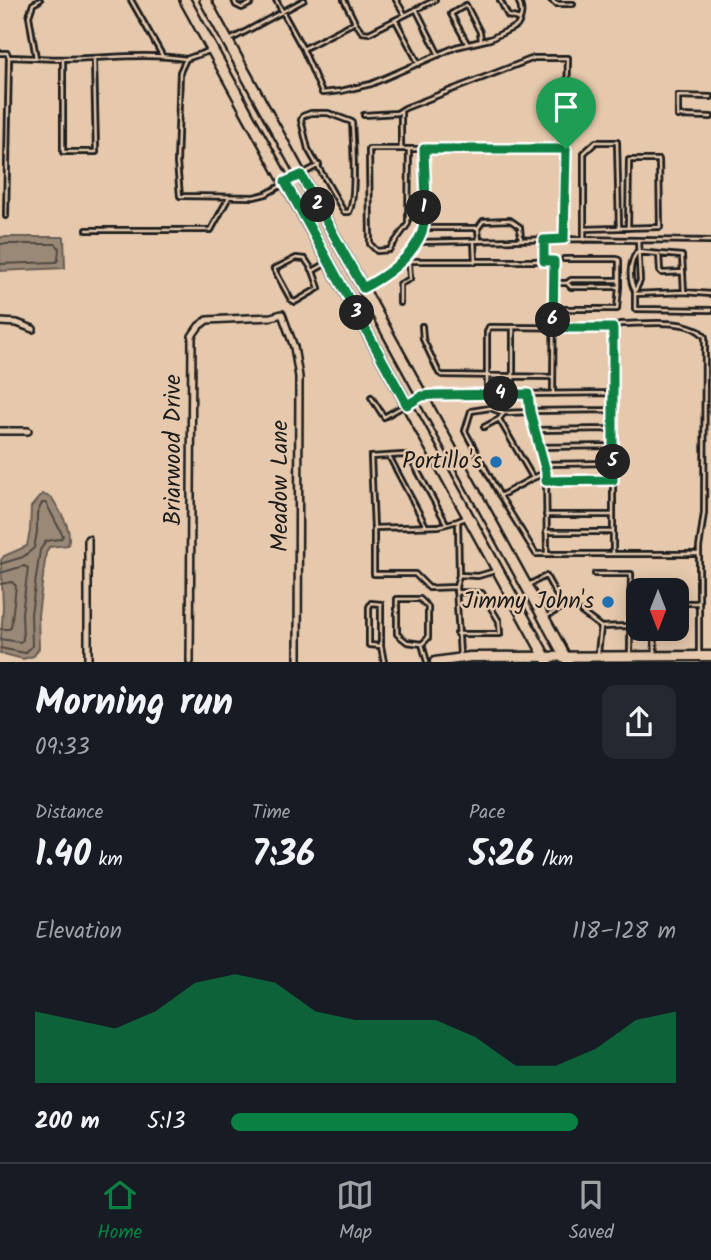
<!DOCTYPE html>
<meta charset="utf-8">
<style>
:root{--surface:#171b24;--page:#242831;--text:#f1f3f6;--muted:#9ea1a6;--line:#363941;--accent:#0b8043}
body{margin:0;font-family:Kalam,sans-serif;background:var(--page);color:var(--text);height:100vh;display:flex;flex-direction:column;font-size:26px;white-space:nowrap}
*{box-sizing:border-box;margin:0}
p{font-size:23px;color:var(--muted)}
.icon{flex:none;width:38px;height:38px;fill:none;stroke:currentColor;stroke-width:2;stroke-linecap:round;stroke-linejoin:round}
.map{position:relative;height:662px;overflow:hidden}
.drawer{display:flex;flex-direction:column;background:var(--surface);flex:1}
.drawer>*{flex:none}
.needle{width:46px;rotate:180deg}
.controls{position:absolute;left:626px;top:578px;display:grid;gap:14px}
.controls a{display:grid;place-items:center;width:63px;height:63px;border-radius:14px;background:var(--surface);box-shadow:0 4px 18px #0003;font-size:35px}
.pin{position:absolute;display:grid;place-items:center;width:60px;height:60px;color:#fff;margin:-72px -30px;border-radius:50% 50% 50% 0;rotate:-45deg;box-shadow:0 0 7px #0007}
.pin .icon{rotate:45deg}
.km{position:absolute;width:35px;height:35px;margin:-18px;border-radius:50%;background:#222;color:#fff;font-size:19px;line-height:35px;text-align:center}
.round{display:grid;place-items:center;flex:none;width:74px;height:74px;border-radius:14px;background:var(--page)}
.headline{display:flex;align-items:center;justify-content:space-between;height:119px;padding:0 35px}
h1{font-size:38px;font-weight:800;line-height:52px}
.metrics{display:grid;grid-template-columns:repeat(3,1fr);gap:10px;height:119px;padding:7px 35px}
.metrics div{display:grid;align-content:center}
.metrics b{font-size:35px;font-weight:800}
.metrics small{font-size:19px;font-weight:400}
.metrics p{font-size:19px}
.chart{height:196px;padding:14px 35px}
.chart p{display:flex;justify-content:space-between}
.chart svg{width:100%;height:126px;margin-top:7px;fill:var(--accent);opacity:.7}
ul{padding:0 35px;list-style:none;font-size:23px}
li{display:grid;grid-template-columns:112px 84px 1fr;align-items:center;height:52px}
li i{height:18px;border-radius:9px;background:var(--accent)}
.dock{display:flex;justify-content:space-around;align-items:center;height:98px;border-top:2px solid var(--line);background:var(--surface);font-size:19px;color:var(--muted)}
.dock a{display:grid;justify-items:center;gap:4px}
.dock .on{color:var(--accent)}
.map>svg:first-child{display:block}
.water{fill:#9b8978;stroke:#685d53;stroke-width:2}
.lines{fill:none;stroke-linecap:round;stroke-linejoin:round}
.shore{stroke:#4f4841;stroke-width:2}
.service-casing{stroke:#1c1c1c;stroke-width:8}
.minor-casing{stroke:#1c1c1c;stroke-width:10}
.secondary-casing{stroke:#1c1c1c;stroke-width:13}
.primary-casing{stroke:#1c1c1c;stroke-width:14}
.service{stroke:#e6c9ad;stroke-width:2.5}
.minor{stroke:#e6c9ad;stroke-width:5}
.secondary{stroke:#e6c9ad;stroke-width:8}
.primary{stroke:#e6c9ad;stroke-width:9}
.route-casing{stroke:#fff;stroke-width:14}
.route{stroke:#0b8043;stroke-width:9}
.poi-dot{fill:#1f6fb2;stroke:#e6c9ad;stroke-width:2.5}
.labels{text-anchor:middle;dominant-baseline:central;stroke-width:5;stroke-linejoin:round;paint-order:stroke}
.street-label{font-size:23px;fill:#1c1c1c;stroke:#e6c9ad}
.poi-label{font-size:23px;fill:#1c1c1c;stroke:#e6c9ad;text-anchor:end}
</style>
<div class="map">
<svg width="711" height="662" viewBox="0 0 711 662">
<rect width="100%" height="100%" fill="#e6c9ad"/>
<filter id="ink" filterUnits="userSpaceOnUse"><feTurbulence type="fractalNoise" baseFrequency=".0143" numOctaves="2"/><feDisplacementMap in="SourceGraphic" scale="14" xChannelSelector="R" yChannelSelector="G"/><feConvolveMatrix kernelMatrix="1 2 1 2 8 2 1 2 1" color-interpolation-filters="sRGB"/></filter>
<g filter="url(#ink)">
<path class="water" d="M0 237H64L65 268 0 271Z
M42 494 52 498C60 513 73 528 68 545L49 547 46 553 38 615 39 648 34 656 23 659 0 653 3 607 1 560 4 556 27 546 30 531 31 507Z"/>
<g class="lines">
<path class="shore" d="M0 244H56L59 248 58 260 56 262 0 264
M0 564 23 557 34 548 37 532V514L42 503H46L63 536 60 539 46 541 40 550 31 614 32 646 25 653 0 648
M0 573 24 566 28 568 22 613 23 640 20 642 0 639
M0 584 12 582 16 586 11 627 9 629H0"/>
<defs>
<path id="service" d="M131 0 162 55
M234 0 236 5 242 8 250 4 252 0
M276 0 303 49 355 22 344 0
M396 0 405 15
M500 0 508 16 520 19
M551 0 556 4H573
M416 9 439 55
M396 21 419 64
M355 22 362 32 369 33 435 0
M230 40 304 0
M467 43 451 14 466 5 480 32 481 40
M303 49 322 93 341 91 371 84 456 47 490 39 517 26C522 18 523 9 518 0
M209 51 186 59 180 72 177 163 180 196 254 197 266 194 319 165
M0 53H7L9 57 6 216
M9 57 36 58 29 16 33 4 40 0
M36 58C86 62 137 51 186 59
M63 60V152H96L94 59
M711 97 678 96V116L711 117
M311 113H328L352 122C353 141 357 197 349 212H344L308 149 301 120 303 116Z
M364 115 397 113 405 108 534 58H568L566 149
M401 149V111
M409 149 408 224 389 250 377 251 370 244 369 149H424
M422 228H478L483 221 510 220 520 227 521 240
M478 228 479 241
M619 228 660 227 659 160H629L628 228
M87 230H211L229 197
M543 240 544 261
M584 240V153L596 142H617L619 228 584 229
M638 240 640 281 635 291V309L711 310
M474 241 475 262
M417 242 564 239 711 241
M637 252 682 256 684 292
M659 254 660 271 662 273 683 272
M296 258 305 259 313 271 319 288 295 302 291 300 274 269Z
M401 261H554L553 394
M313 271 325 264
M553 283H567L571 280H619V260L616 259H564
M567 283 571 287H619V280
M366 287C388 275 412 257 421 233 429 212 424 172 424 149H566L564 239
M635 291C629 280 629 263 637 252
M635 294 684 292 711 294
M400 303V284L410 279 409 262
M564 309H617L619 287
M422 326 423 339 439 373 442 375 553 377
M513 328V394
M487 395V332L489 327 613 328
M371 397 384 417 421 396 434 395 613 393V328L620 324C645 324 690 317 705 337L704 513 699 548V653
M530 411 613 410
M530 412 546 472 547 554
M504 413 490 408 471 411 465 431 500 496 536 554H699
M499 419 533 478 545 473
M484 427 499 419 504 413 530 412 528 394
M534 430 612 429
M539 447 613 446
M389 456 426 526
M544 464 613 463
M546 481 613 480
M500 496 533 478
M546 515H613
M465 518 458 521 459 575 478 576 495 571
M458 521 439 526 374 528V574H415L429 588 456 587 460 655
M374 528 371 457 403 455 410 457 446 523
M546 532H613
M613 554V393
M595 574H631L630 653
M528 585 546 576 563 607 547 616
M456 587 459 575
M456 592 482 593 499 621 500 634H457
M397 599H420L428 607V638L422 644 407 642 397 634Z
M677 603H698
M581 612 601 627
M654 628 655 653
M422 644 427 662
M381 646 369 645V607L371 603 381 604V646L384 662
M598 653 601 627 628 626"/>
<path id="minor" d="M0 322 17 323 33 329
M0 431H28
M88 662V539
M190 662 192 336 199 326 207 320 271 317 282 314 294 347 299 377 298 662"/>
<path id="secondary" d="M435 662 470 657 711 656"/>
<path id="primary" d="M185 0 548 662
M205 0 568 662"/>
</defs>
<use href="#service" class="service-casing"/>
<use href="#minor" class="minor-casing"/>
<use href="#secondary" class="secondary-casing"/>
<use href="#primary" class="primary-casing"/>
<use href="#service" class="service"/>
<use href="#minor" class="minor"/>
<use href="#secondary" class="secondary"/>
<use href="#primary" class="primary"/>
</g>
</g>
<g class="lines" filter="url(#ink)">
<defs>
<path id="route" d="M424 149H566L564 239 544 240V261H554L553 328H613V480L546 481V472L530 412 528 394 434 395 422 396 407 405 285 182 301 175 363 288C386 276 412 258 422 232 429 210 424 172 424 149Z"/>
</defs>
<use href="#route" class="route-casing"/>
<use href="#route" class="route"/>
</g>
<g class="poi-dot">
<circle cx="496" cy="462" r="7"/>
<circle cx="608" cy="602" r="7"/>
</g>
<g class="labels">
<g class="street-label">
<text transform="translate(174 450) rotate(-90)">Briarwood Drive</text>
<text transform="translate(281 486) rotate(-90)">Meadow Lane</text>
</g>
<g class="poi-label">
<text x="482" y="462">Portillo's</text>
<text x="594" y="602">Jimmy John's</text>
</g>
</g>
</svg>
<div class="controls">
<a><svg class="needle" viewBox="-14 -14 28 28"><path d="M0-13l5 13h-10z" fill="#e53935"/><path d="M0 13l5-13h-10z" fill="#9ea1a6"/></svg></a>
</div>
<div class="pin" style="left:566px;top:149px;background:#1e9e55"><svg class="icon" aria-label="arrive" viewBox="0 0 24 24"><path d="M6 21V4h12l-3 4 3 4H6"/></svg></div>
<b class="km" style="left:424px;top:208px">1</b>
<b class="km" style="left:318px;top:205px">2</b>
<b class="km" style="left:357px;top:313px">3</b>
<b class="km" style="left:501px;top:394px">4</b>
<b class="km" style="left:613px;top:462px">5</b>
<b class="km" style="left:553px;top:320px">6</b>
</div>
<section class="drawer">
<div class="headline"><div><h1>Morning run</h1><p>09:33</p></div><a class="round"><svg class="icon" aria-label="share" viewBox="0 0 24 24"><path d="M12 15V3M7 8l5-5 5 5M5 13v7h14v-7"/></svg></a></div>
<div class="metrics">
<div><p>Distance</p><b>1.40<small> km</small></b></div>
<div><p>Time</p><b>7:36</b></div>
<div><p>Pace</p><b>5:26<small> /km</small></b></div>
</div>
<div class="chart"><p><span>Elevation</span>118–128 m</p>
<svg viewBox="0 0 160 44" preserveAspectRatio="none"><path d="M0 44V19L10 22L20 25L30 19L40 9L50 6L60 9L70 19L80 22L90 22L100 22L110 28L120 38L130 38L140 32L150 22L160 19V44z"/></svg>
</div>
<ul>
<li><b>200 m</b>5:13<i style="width:78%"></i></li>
</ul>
</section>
<nav class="dock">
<a class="on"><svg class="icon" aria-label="home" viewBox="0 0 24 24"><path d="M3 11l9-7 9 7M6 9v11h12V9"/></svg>Home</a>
<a><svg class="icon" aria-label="map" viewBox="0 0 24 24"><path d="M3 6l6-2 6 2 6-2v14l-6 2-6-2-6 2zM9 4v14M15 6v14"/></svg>Map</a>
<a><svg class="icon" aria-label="saved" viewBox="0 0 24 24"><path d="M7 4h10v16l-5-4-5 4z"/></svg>Saved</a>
</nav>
